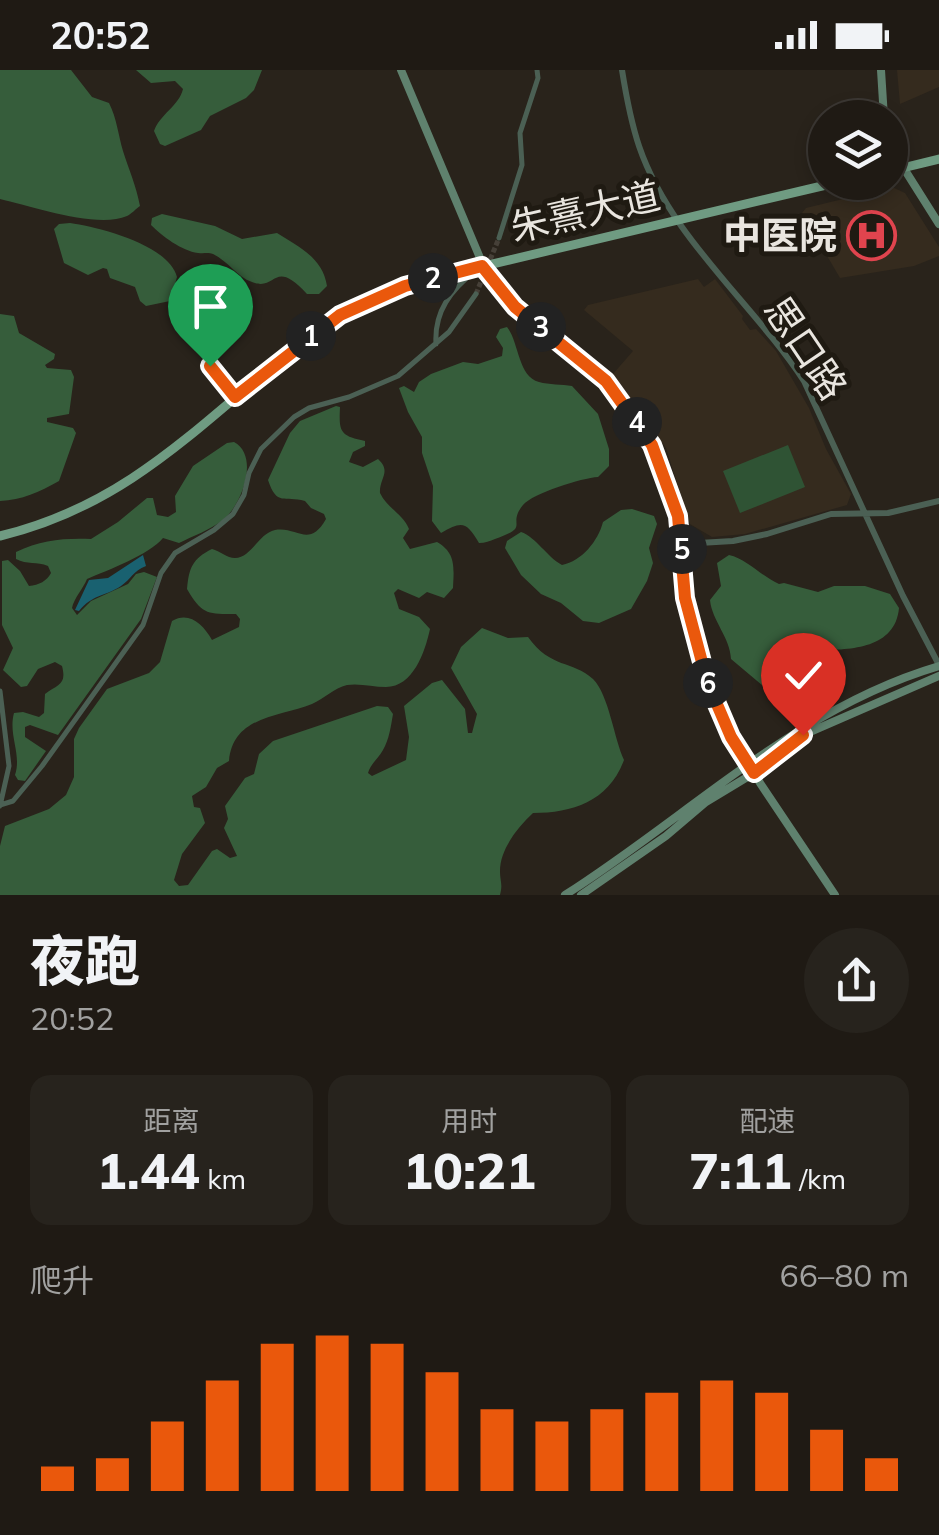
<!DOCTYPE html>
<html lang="zh">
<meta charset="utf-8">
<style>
:root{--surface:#1f1a14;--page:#27231d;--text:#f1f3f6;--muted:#a1a1a0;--line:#3c3834;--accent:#ea580c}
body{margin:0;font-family:Mulish,"Noto Sans SC",sans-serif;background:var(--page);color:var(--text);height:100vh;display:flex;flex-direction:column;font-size:38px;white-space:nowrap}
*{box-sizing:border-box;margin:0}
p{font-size:32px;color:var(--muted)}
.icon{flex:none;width:55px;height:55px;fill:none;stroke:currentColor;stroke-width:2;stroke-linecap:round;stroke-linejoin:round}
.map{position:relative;height:825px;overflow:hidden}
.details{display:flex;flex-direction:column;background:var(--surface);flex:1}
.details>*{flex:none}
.tools{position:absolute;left:808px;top:30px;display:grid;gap:20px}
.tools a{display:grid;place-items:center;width:100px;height:100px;border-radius:50%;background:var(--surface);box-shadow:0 5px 15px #0003,0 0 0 2px var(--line);font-size:50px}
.pin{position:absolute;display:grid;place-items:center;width:85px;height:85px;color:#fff;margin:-102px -42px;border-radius:50% 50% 50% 0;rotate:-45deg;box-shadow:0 0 10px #0007}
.pin .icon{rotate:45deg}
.km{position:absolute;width:50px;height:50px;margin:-25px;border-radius:50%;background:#222;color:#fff;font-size:28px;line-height:50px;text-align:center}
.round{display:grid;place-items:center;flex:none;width:105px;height:105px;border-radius:52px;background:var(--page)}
.head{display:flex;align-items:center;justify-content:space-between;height:170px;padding:0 30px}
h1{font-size:55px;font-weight:800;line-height:75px}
.metrics{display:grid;grid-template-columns:repeat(3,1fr);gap:15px;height:170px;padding:10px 30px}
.metrics div{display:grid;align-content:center;border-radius:20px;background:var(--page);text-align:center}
.metrics b{font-size:50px;font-weight:800}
.metrics small{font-size:28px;font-weight:400}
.metrics p{font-size:28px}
.chart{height:280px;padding:20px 30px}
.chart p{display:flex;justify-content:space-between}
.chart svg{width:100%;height:180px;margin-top:10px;stroke:var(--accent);stroke-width:6}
.status{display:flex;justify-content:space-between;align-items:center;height:70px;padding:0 50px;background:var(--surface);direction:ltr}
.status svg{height:28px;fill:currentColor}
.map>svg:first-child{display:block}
.built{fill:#352b1e}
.green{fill:#2f5334}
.forest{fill:#365d3b}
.water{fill:#196170}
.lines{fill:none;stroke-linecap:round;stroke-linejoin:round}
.minor-tunnel{stroke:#464038;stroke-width:5;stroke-dasharray:5 2.5;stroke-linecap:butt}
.minor{stroke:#4b6054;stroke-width:5}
.tertiary{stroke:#4b6054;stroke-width:6}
.secondary{stroke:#5f816e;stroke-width:8}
.primary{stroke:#6f9b82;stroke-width:9}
.route-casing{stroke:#fff;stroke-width:20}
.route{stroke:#ea580c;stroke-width:12}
.labels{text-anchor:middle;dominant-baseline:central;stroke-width:10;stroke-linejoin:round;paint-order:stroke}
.street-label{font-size:38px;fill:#e9e5df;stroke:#1f1a12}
.poi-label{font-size:38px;font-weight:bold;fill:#e9e5df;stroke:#1f1a12;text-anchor:end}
</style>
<div class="status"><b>20:52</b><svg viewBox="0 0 49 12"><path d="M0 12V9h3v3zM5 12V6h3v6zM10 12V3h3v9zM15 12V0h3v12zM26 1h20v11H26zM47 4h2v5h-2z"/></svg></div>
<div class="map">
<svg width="939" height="825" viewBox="0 0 939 825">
<rect width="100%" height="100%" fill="#29231b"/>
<path class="built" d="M897 0H939V17L900 34Z
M892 117 905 123 939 177V186L914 196 840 208 802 143 806 138Z
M698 209 704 217 715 209 743 246 742 249 750 260 756 259 776 281 809 338 826 379 851 424 847 435 745 464 712 467 690 454 666 378 613 304 633 281 584 240 588 235Z"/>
<path class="green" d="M788 375 805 417 740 443 723 401Z"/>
<path class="forest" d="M0 0H71L92 27 109 33C117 49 118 64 123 81 129 100 136 115 140 136 138 137 129 146 127 146 97 159 31 136 0 129Z
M136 0H262L254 20 246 28 210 46 201 60 165 76 160 74 154 61C160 44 179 36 183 19L175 11 151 13Z
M162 144 215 156 242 169 277 163C299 177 323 188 327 216L319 224H307C273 187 277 222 252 212 237 207 228 191 213 184 207 182 205 184 198 183 182 181 162 166 151 155L152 148Z
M70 153C99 157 169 175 177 207L170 231 146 236 140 231 135 217 110 208 107 199 103 198 88 205 64 193 54 159 59 154Z
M0 244 14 246 19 263 55 284 54 289 45 295 47 298 71 300 74 307 69 344 47 348V352L73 358 76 363 59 411C39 422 22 430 0 431Z
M507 257C519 272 518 307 539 312 549 315 562 314 572 316L598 344 609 379V396L598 407C582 408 533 423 523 435 506 456 532 456 495 469 490 471 485 473 479 473 466 451 462 451 441 463L432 451 433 416 422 383V367L408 342 399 318 404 316 414 322 419 312 431 304 463 292 478 294 502 286 503 278 496 267 500 259Z
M336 336 340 337C339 361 339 366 365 371V376L353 382 349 392 363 397 378 389C392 402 379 408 380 423 387 438 403 444 409 459L403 468 410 479 437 472C456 483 454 497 453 518L444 528 427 522 419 528 398 519 394 523 399 539 419 547 430 559C425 582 413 617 386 617 373 617 360 613 347 615 334 618 324 629 312 634 281 647 233 645 229 691L217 698 206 717 192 726 194 737 200 738 205 753 182 784 174 810 179 816 188 815 212 781 217 779 230 788 237 786 224 758 228 749 225 736 245 708 254 704 259 684 273 671 377 636 388 637 393 644C391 656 389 670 383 680 378 689 371 693 368 703L372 706 406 690 409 667 404 636 432 613 442 610 465 639 468 663H472L477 644 451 598 461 577 482 558 508 568 528 567C551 599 572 590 593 609 609 625 614 669 624 690 609 731 573 743 533 743 518 757 500 779 500 801 500 811 503 814 500 825H0V776L5 756 49 739 66 725 74 707V669L79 658 107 619 149 603 160 592 172 551C189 541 203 554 212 570L239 557 240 549 236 544C208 544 202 545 187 519 189 498 192 489 212 479 220 481 227 488 235 488 251 488 258 464 275 460 297 456 309 479 326 449L324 444 311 438 305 431C284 425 277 437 268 410L290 363 300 351Z
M234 372C260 386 242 435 223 450 210 460 193 466 179 473L163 468C149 485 108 500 87 509 83 519 74 528 72 538L77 545 91 531 128 514 136 504 144 502 157 507 141 549 58 665 30 655 25 657V667L46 681 25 711 18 710 15 705C22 684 8 665 14 643L23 642 39 647 44 643 45 624C58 614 67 615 62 596L55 592 38 599 27 616 21 617 3 600 13 578 2 555V491L8 490 20 501 29 516C39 515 47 511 51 503L48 496C37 491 27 495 16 489V482C41 470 64 468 91 469L118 452 147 428H153L157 445 168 447 176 442 175 426 193 396 227 373Z
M632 439 654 446 657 454 649 478 653 493 647 511 631 539 599 553 583 551 561 533 541 524 521 505 505 478 507 471 521 462C536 467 547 487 562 495 582 491 598 471 603 452L621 440Z
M729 485C747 489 761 506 779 514L784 513 818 522 834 516H865L890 524 899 538C895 582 843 580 810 580L804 587C806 606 813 602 796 619L768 620 731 589C730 567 712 551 710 530L721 516 717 493Z"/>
<path class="water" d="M143 485 146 496C133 501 131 509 121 516 104 527 93 524 79 541L75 540 89 510 108 508Z"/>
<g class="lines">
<path class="minor-tunnel" d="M476 224 499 168"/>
<path class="minor" d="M499 168 522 95 520 63 538 8 537 0
M436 274C434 241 451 220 476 200
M202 284 235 327
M0 621 9 696 0 736
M0 735 13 731 42 696 143 555 161 503 175 483 214 460 233 444 244 425 249 403 261 379 294 347 309 338 349 327 398 306 449 262 476 224"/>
<path class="tertiary" d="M622 0C626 25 631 52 639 76 670 167 752 232 804 311L903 526 939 595
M682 474 733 471 767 464 831 444 888 443 939 431"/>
<path class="secondary" d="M401 0 483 195 515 237 606 311 652 375 678 446 685 528 707 611 719 642 760 713 835 825
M881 0 884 48
M890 69 903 97 939 154
M565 825C688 747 796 638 939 596
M581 825 666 766 706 732 754 703 803 665 939 606"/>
<path class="primary" d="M890 101 939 89
M0 466C108 440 175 379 257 309 283 287 311 260 342 244 371 229 402 218 433 208L839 112"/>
</g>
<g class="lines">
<defs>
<path id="route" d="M210 296 235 327 340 245 405 216 482 196 515 237 606 311 652 375 678 446 685 528 707 611 731 667 754 703 803 665"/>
</defs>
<use href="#route" class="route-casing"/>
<use href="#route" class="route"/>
</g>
<defs>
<symbol id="hospital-ring" viewBox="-11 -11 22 22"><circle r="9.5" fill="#1f1a12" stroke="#e0444e" stroke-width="1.5"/><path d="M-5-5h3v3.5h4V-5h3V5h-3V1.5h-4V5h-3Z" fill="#e0444e"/></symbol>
</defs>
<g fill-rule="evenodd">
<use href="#hospital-ring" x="844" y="138" width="55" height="55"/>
</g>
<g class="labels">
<g class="street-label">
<text transform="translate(585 141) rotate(-13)">朱熹大道</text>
<text transform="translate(806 278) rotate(56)">思口路</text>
</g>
<g class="poi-label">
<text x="837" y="165">中医院</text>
</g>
</g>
</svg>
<div class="tools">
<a><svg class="icon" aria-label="layers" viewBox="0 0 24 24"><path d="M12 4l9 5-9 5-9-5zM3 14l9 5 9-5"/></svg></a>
</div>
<div class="pin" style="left:210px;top:296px;background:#1e9e55"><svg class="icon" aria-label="arrive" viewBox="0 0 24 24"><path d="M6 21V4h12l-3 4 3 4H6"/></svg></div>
<div class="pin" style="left:803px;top:665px;background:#d93025"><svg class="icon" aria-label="check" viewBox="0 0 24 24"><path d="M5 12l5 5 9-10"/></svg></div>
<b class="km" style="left:311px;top:266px">1</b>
<b class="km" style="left:433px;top:208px">2</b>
<b class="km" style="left:541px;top:257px">3</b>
<b class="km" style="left:637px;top:352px">4</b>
<b class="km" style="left:682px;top:479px">5</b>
<b class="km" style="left:708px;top:613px">6</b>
</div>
<section class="details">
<div class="head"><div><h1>夜跑</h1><p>20:52</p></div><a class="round"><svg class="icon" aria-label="share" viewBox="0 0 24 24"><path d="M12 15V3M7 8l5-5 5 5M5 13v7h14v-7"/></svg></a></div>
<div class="metrics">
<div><p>距离</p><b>1.44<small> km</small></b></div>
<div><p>用时</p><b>10:21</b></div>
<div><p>配速</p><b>7:11<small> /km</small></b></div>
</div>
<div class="chart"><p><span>爬升</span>66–80 m</p>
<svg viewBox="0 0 160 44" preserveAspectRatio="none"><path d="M5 44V38M15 44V36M25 44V27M35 44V17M45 44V8M55 44V6M65 44V8M75 44V15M85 44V24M95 44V27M105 44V24M115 44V20M125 44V17M135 44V20M145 44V29M155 44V36"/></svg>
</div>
</section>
